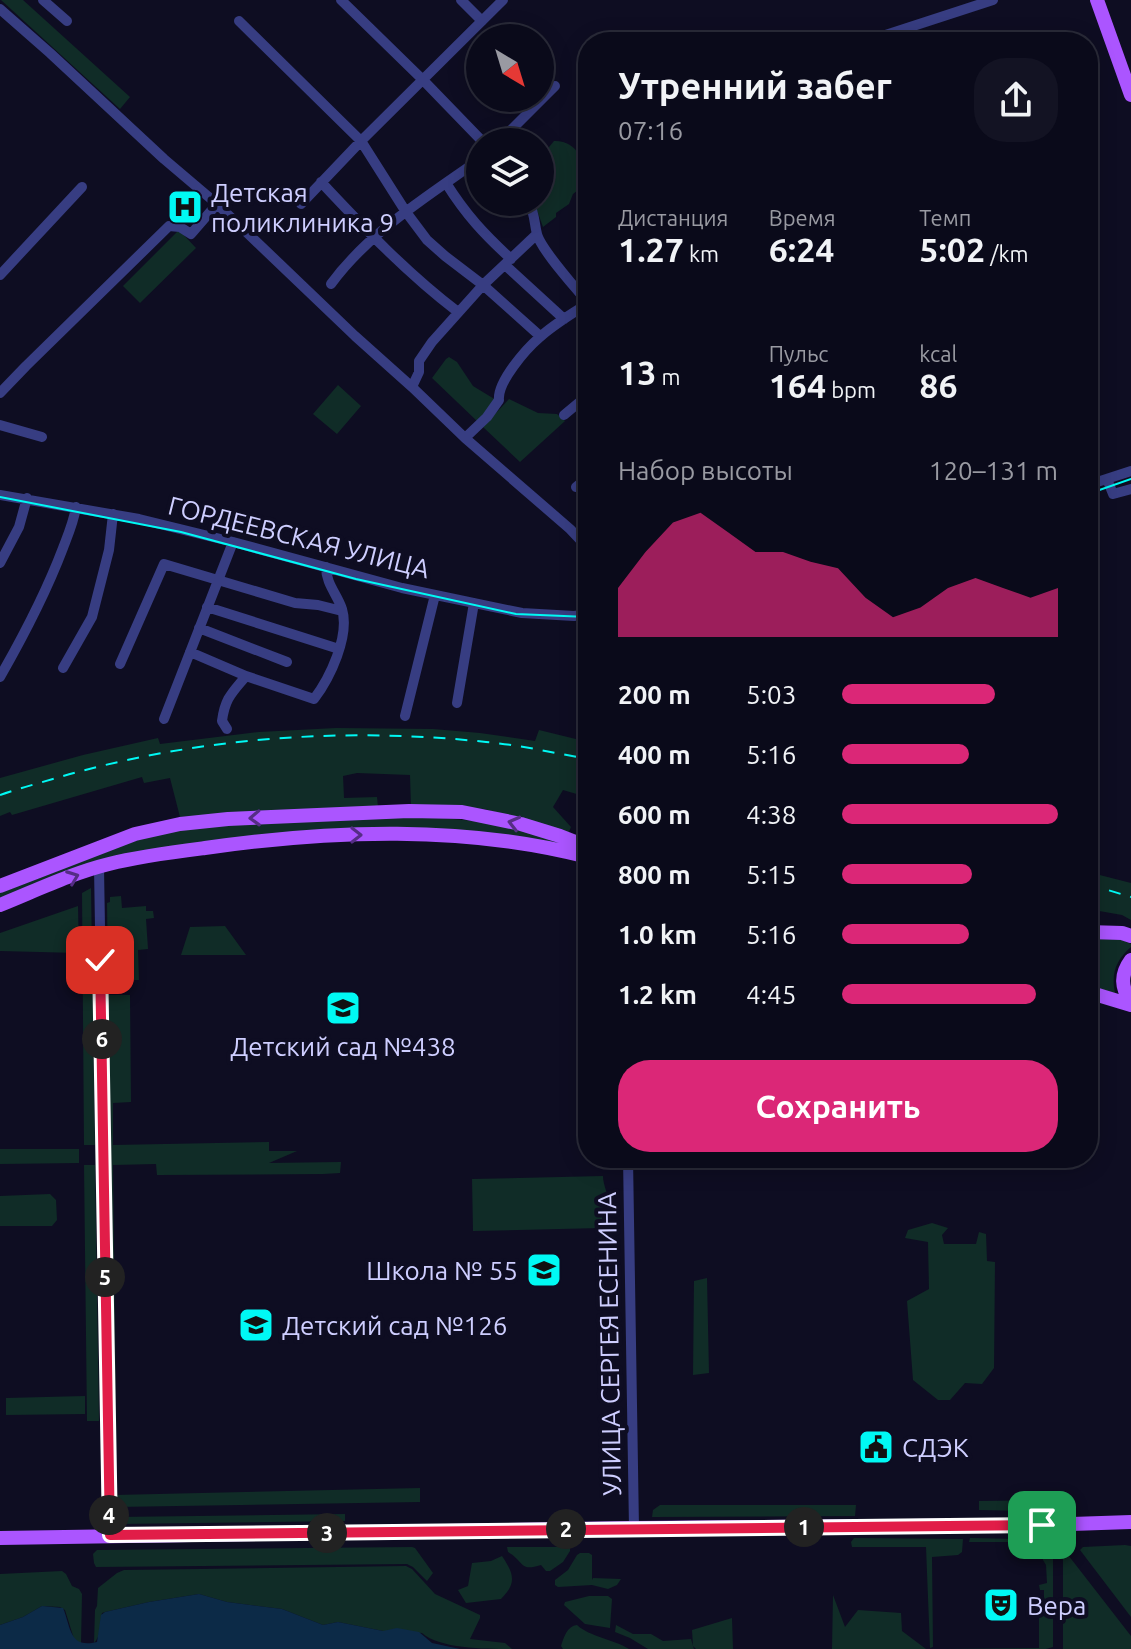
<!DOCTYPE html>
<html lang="ru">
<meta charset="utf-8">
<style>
:root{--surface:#0a0a1a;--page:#131323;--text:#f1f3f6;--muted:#999aa2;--line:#2a2b39;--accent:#db2777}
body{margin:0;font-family:Ubuntu,sans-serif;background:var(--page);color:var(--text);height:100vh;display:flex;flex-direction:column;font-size:30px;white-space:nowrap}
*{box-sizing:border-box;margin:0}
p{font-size:26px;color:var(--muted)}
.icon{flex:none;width:44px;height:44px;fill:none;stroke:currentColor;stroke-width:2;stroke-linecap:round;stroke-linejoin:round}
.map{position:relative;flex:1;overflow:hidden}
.details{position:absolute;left:578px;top:32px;width:520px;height:1136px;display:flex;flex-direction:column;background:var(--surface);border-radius:32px;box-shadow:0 4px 20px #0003,0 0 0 2px var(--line)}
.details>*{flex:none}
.needle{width:52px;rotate:142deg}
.tools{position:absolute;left:466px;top:24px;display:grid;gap:16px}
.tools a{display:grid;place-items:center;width:88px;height:88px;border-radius:50%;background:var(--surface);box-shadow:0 4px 20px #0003,0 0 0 2px var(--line);font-size:40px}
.pin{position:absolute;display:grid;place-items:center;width:68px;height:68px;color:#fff;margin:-34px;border-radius:16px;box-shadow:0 4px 12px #0006}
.km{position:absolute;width:40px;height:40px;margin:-20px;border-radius:50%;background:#222;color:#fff;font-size:22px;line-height:40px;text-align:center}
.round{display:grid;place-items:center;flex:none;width:84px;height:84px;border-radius:32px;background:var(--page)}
.summary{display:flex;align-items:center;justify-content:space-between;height:136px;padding:0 40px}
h1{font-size:36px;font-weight:600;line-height:60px}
.metrics{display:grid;grid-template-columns:repeat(3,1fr);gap:12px;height:136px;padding:8px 40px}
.metrics div{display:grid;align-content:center}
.metrics b{font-size:34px;font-weight:600}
.metrics small{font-size:22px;font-weight:400}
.metrics p{font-size:22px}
.chart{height:224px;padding:16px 40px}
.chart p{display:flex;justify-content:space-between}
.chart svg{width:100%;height:144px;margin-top:8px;fill:var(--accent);opacity:.7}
.primary-button{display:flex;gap:16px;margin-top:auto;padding:16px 40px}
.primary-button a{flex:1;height:92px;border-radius:32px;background:var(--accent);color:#fff;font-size:32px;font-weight:600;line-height:92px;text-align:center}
ul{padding:0 40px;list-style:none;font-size:26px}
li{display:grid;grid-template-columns:128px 96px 1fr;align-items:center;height:60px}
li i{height:20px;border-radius:10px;background:var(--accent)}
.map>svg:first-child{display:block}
.green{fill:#102c27}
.water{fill:#0c2a47}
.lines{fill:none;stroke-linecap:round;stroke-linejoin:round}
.minor{stroke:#373d82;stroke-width:10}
.major{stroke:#ab55ff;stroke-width:14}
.tram{stroke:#00f9f4;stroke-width:2}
.rail{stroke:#00f9f4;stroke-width:2;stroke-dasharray:12 10;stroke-linecap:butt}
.oneway{stroke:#552d85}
.route-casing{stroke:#fff;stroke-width:16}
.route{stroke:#e11d48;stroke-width:10}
.labels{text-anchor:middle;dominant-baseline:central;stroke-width:8;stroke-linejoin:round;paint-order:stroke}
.poi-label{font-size:26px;fill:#ceceff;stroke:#0e0d22;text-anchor:start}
.street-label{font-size:26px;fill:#ceceff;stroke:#0e0d22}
</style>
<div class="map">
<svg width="1131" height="1649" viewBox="0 0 1131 1649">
<rect width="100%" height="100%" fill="#0e0d22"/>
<path class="green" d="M1 0H23L130 97 120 109Z
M554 141C577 140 586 163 588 182L573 194 569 204 556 213V217L543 227 534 202H540V158Z
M179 230 196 248 140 303 123 286Z
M449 357 457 362 473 386 496 400 478 422 432 378 446 359Z
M338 385 361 406 337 434 313 414Z
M509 399 538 413 557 414 565 421 520 462 483 427Z
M336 728 433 729 480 733 535 741 539 730 588 742V808L580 795 563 790 553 807 571 827 568 834 485 809 411 807 410 775 357 773 343 776 344 798 377 797 378 807 180 817 170 778 144 783 142 777 12 815 10 812 0 816V778L83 755 158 738 160 744 259 732Z
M411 815 484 822 560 839 558 846 490 835 219 840 0 901V890L137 838 224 823Z
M1088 872 1131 883V920L1122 915 1088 909Z
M91 888 95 1145H84L82 893Z
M121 896 122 908 146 906V911H153L154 918 146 919 148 949 138 950 139 980H108L107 903 110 902V897Z
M78 906 79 953 0 951V933Z
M225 926 246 955H181L190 927Z
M1088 938 1122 940 1131 944V947C1116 960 1111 973 1115 993L1088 986Z
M108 995H130L131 1102 113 1103V1145L269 1142V1151H297L269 1163 341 1162 340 1173 323 1174 157 1175 156 1164 113 1165 117 1480Z
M0 1149H79V1163L0 1164Z
M84 1165H95L99 1421H87Z
M603 1176C603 1187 611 1198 608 1209 606 1217 601 1220 601 1228L473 1231 472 1179Z
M50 1194 56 1200 57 1220 52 1226H0V1196Z
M932 1223 948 1228 942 1235 944 1244H976L979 1232 986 1234 987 1261 995 1262 994 1368 982 1384 965 1383 950 1400H938L913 1380 907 1301 929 1289 928 1242 905 1238 908 1230Z
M707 1278 709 1373 693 1375 694 1281Z
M85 1396V1414L6 1415V1398Z
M420 1488V1502L115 1507 114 1495Z
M1061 1500V1506L1047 1507 1036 1511 979 1510V1501Z
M660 1505H856L855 1516 652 1517 653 1510Z
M345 1514V1521L117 1524V1517Z
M854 1538 963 1539 962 1552 958 1555 932 1557 933 1647 930 1648 926 1547H852L851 1542Z
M970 1538 1022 1539 1032 1542H1053V1647L1046 1649H944L1039 1648V1606L1044 1605V1590H1040L1039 1585 1047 1583 1046 1565 1043 1560V1555L1047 1554 1046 1545 1029 1546 1028 1550 1009 1549V1542H969Z
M1125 1545 1131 1546V1617L1080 1550 1083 1547Z
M412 1547 415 1548 433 1573 427 1581 413 1567 407 1564 96 1567 94 1563 93 1554 97 1550Z
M507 1547H570V1551L563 1562 550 1571H546L541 1565C519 1572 525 1562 508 1552Z
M1063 1551H1065L1131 1636V1649H1063Z
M580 1553H589L592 1555V1580L593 1578 621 1579 617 1585 608 1589 592 1585 558 1587 555 1585V1580L568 1570 577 1555Z
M502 1556C514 1574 517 1583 501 1599L466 1603 458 1590 468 1586 472 1563 491 1561Z
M406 1566 412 1569 435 1594 480 1615V1618L470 1639 505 1643 512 1649C486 1649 440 1649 422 1633L383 1631 338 1622 323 1625 282 1609 227 1602 199 1594 149 1602 105 1612 102 1613C100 1622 101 1637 94 1643L95 1610 97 1606 98 1588 117 1573 124 1570Z
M62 1571 66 1574 72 1586 79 1589 82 1594 81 1644 74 1639 65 1610 60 1607 42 1606 23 1617 0 1625V1574Z
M833 1595 845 1627 858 1610 901 1613 902 1631 926 1649H832Z
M589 1596H608L612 1599 610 1628 585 1624 564 1605 565 1602Z
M732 1618 733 1649H696L693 1646 694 1649H648L630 1638 615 1632 616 1625 633 1634H651L663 1641 691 1639 693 1646 692 1630Z
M577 1625C590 1637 613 1639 629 1649H563L561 1646C564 1637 567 1626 577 1625Z"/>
<path class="water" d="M199 1594 227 1602 282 1609 323 1625 338 1622 383 1631 397 1628 419 1632 432 1643 460 1649H0V1625L23 1617 42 1606 63 1608C71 1627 69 1649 97 1642L101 1615 105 1612 149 1602Z"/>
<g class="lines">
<path class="minor" d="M43 0 67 21
M341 0 423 80 483 142
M461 0 482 21
M0 9 50 53 164 159 217 204 355 336 412 387 465 438 570 529 588 548
M239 21 361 141 406 212 427 240 445 256 483 285 540 336
M864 42 993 0
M499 142 555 86
M321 182C364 228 408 274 458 312
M446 183C466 215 484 234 511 259
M529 202C535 215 534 222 537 234 541 250 576 288 588 303
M301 204 361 141 503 0
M505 265 564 319
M0 275 82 187
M331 284C369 232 428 196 480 159
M412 387 419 372V361L432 342 483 285 537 234
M0 393 26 366 169 226 180 227 191 234 217 204
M564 415 588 395
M0 425 42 437
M465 438 487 417 499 400C497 382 526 349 540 337 554 324 572 314 588 303
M1107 479 1113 494 1131 489
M1088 485 1131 471
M576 487 588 477
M0 495 139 519 233 542 402 588 522 613 574 616 588 614
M0 563 19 527 27 498
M207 607 339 649
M199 628 287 662
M190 652 246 676 314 699C330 678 350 636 342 609 337 594 326 584 326 567
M120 664 164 564 295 603 318 605 342 611
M63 668 92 617 109 550 113 514
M0 677C24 635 46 593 63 548 68 535 74 521 76 507
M457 703 474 603
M405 716 435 595
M164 719 233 542
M227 729 222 721C225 698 232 693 246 676
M99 867 110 1535
M628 1158 634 1528"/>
<path class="major" d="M1097 0 1131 95
M0 886 135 834 180 824 228 819 409 811 462 812 521 824 560 836 588 847
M0 905C35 891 72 873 109 864 140 856 173 852 205 848 331 830 464 825 588 857
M1088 932 1122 933 1131 936
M1131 960C1120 975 1121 987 1131 1003
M1088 992 1131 1005
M0 1538 634 1528 1042 1525 1131 1522"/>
<path class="tram" d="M1088 494 1131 479
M0 497 181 532 356 579 516 614 588 617"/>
<path class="rail" d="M0 795C23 787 47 781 70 774 205 737 346 727 486 742 520 745 554 753 588 759
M1088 884 1131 897"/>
</g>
<defs><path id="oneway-chevron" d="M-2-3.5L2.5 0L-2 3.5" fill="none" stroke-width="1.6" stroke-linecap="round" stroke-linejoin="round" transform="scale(2)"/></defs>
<g class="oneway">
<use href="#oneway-chevron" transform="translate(255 818) rotate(178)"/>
<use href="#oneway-chevron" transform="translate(514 823) rotate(-166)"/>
<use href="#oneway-chevron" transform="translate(356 835)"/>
<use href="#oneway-chevron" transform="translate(73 877) rotate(-21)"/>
</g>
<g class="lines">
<defs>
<path id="route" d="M100 960 110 1535 1042 1525"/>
</defs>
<use href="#route" class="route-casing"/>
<use href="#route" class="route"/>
</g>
<defs>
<symbol id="hospital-square" viewBox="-11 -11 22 22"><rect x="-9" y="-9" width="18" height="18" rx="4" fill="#00f9f4" stroke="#0e0d22"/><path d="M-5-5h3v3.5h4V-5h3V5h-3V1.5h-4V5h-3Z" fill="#111"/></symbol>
<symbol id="school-square" viewBox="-11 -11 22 22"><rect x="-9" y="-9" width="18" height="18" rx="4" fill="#00f9f4" stroke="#0e0d22"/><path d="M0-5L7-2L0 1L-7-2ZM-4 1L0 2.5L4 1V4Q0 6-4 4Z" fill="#111"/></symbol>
<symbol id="civic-square" viewBox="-11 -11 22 22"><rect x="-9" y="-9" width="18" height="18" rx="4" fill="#00f9f4" stroke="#0e0d22"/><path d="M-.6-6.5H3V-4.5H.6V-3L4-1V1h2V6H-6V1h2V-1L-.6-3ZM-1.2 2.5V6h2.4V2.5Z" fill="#111"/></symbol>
<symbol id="theatre-square" viewBox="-11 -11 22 22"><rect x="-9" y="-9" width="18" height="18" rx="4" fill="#00f9f4" stroke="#0e0d22"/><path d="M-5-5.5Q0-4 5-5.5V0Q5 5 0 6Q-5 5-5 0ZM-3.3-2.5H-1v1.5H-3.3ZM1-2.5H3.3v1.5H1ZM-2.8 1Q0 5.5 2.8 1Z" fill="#111"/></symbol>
</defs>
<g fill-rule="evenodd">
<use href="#hospital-square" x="165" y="187" width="40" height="40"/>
<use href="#school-square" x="323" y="988" width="40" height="40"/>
<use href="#school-square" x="524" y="1250" width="40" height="40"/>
<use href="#school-square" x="236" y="1305" width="40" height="40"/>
<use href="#civic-square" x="856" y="1427" width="40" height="40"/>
<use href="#theatre-square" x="981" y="1585" width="40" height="40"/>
</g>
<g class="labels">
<g class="poi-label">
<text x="211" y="192">Детская<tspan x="211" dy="30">поликлиника 9</tspan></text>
<text x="343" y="1046" text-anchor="middle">Детский сад №438</text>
<text x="518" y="1270" text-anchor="end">Школа № 55</text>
<text x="282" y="1325">Детский сад №126</text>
<text x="902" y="1447">СДЭК</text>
<text x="1027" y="1605">Вера</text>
</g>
<g class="street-label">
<text transform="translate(299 537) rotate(14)">ГОРДЕЕВСКАЯ УЛИЦА</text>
<text transform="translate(609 1344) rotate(-91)">УЛИЦА СЕРГЕЯ ЕСЕНИНА</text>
</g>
</g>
</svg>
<div class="tools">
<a><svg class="needle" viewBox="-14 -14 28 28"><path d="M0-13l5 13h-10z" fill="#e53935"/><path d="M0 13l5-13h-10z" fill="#999aa2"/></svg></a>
<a><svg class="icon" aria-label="layers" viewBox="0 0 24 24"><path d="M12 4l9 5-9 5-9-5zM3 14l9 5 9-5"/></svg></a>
</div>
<div class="pin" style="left:1042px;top:1525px;background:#1e9e55"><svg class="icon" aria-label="arrive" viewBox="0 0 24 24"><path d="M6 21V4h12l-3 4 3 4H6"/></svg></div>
<div class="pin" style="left:100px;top:960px;background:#d93025"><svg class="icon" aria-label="check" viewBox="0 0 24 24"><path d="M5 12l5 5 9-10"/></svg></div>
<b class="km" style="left:804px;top:1527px">1</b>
<b class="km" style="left:566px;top:1529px">2</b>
<b class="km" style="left:327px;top:1533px">3</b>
<b class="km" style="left:109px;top:1515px">4</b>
<b class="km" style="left:105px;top:1277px">5</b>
<b class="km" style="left:102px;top:1039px">6</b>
<section class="details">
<div class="summary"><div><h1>Утренний забег</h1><p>07:16</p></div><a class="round"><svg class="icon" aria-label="share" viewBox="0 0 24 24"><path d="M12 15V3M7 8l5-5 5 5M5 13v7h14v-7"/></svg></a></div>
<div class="metrics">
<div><p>Дистанция</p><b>1.27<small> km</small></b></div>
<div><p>Время</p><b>6:24</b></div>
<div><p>Темп</p><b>5:02<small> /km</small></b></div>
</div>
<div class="metrics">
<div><b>13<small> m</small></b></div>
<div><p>Пульс</p><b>164<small> bpm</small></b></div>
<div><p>kcal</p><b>86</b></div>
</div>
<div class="chart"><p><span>Набор высоты</span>120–131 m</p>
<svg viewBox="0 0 160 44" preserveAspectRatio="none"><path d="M0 44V29L10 18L20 9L30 6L40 12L50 18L60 18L70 21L80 23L90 32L100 38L110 35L120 29L130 26L140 29L150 32L160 29V44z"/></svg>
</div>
<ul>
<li><b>200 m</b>5:03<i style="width:71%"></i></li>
<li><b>400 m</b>5:16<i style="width:59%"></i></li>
<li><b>600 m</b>4:38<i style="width:100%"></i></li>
<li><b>800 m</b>5:15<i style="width:60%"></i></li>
<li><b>1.0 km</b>5:16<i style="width:59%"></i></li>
<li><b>1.2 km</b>4:45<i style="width:90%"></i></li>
</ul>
<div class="primary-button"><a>Сохранить</a></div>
</section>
</div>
